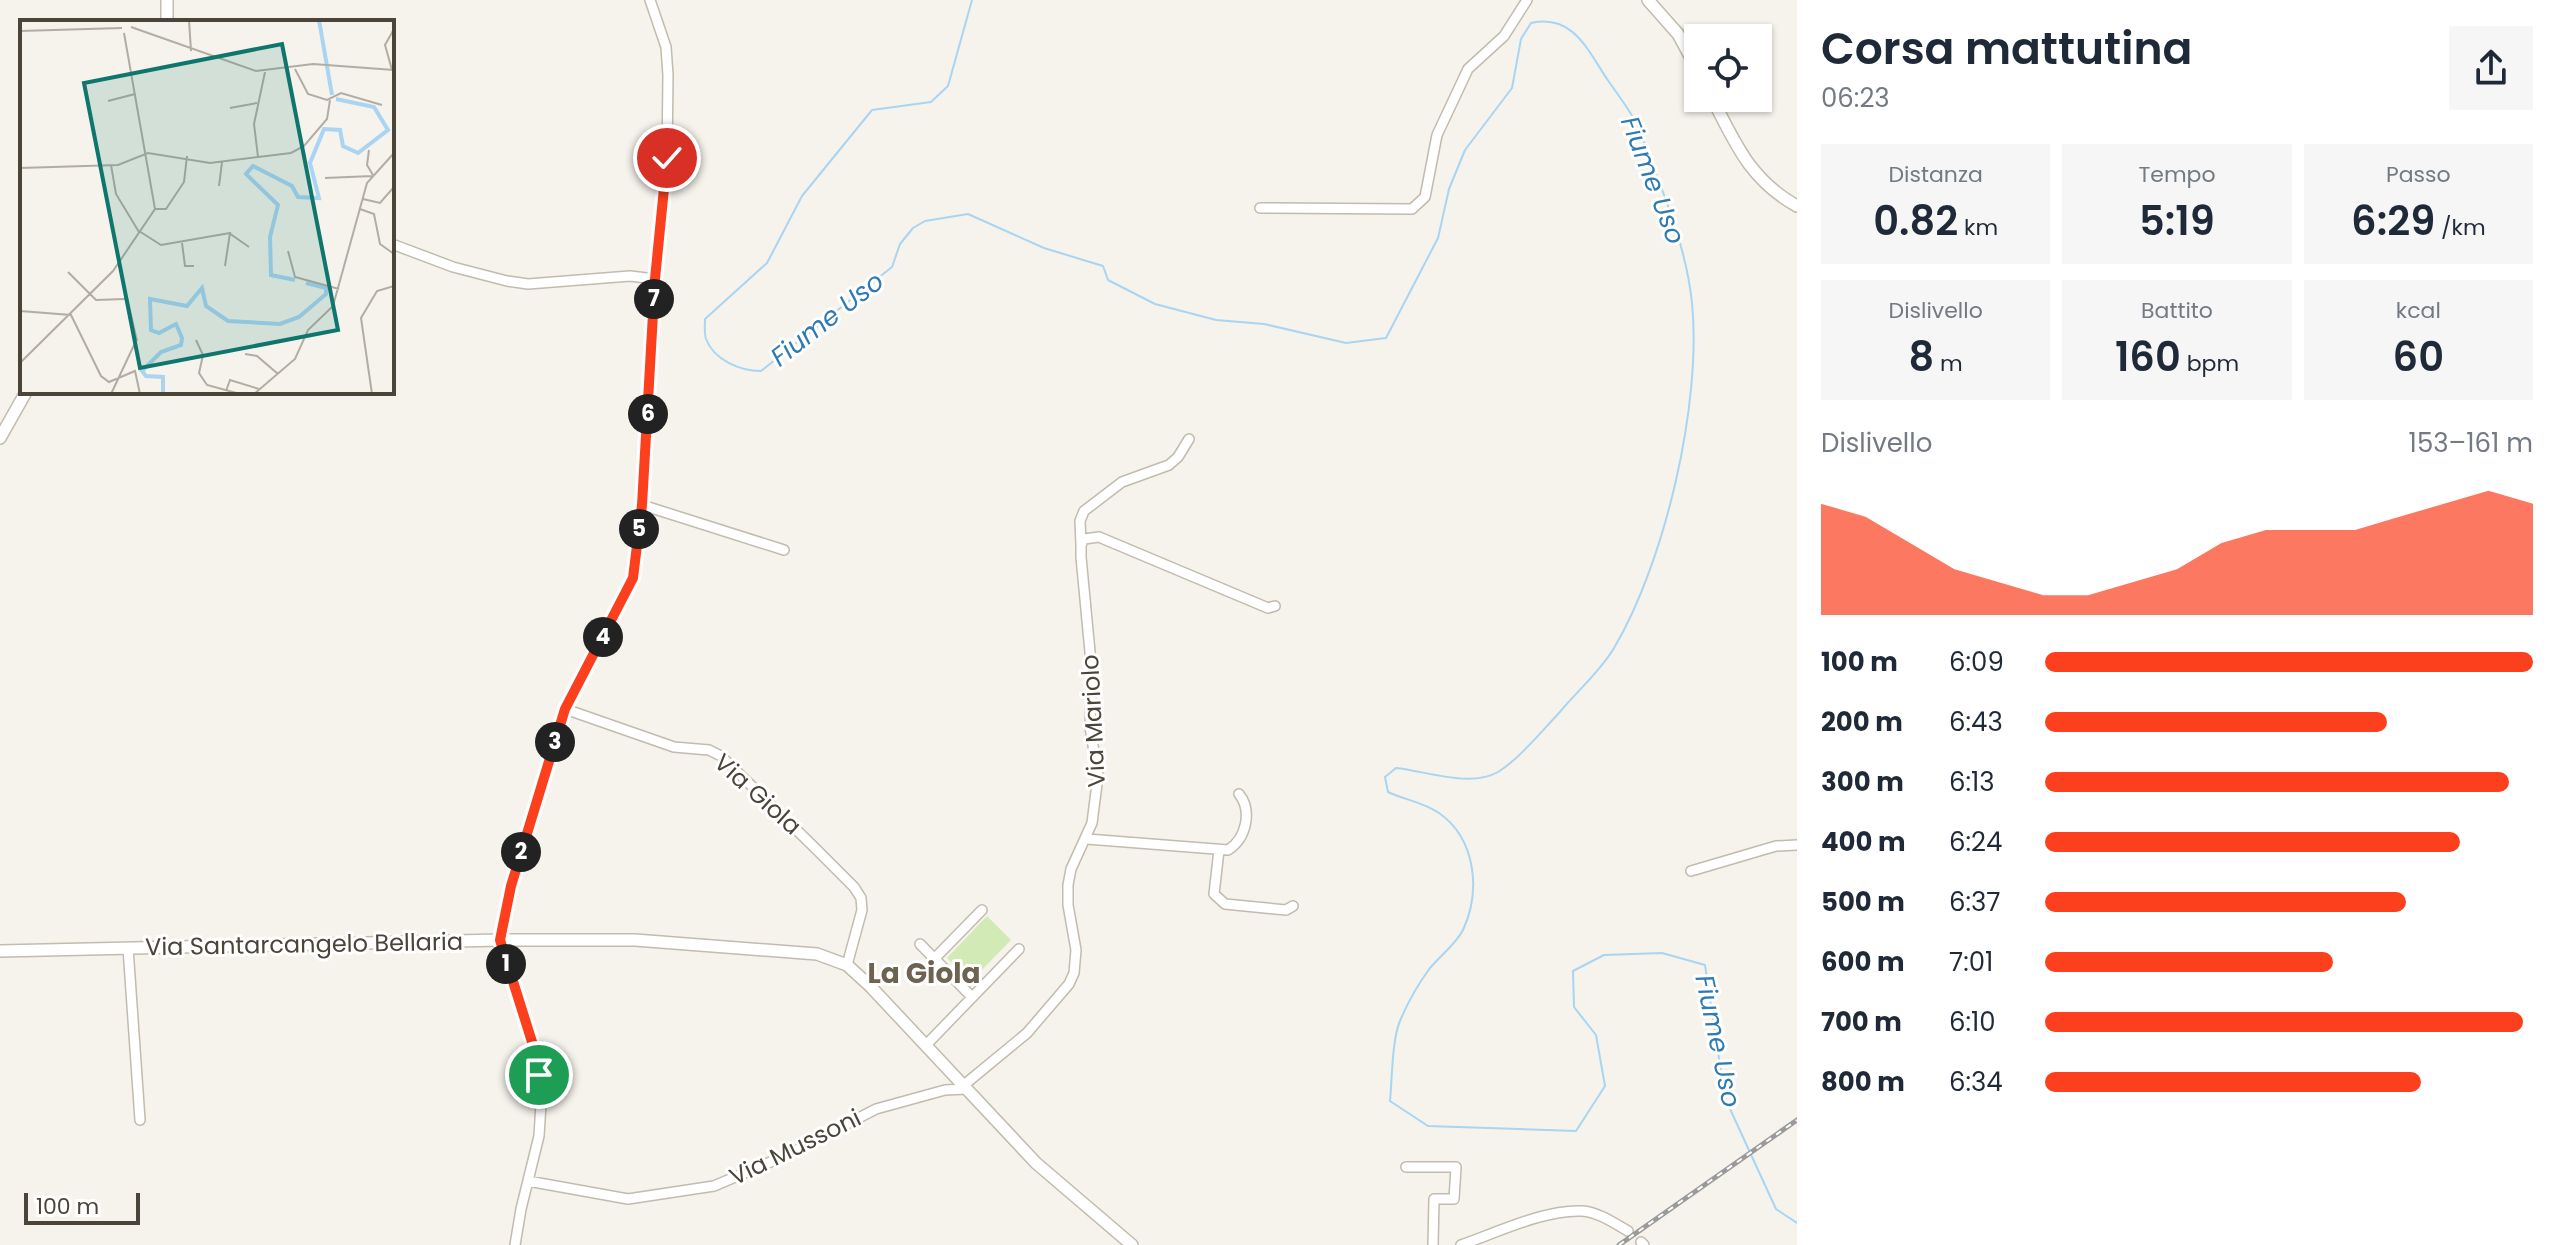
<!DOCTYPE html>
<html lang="it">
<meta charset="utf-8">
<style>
:root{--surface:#fff;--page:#f6f6f7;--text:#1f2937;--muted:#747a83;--accent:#fc3f1d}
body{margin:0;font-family:Poppins,sans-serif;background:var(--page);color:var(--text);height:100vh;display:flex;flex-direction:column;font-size:30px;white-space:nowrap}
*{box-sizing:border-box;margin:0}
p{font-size:26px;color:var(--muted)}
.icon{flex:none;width:44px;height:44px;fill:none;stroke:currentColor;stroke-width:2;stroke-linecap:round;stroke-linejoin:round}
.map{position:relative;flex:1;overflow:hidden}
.sheet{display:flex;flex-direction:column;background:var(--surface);width:760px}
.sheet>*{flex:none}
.fabs{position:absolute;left:1684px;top:24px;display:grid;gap:16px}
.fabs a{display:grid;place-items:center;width:88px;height:88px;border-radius:0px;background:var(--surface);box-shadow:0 2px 6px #0004;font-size:40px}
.scale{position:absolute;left:24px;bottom:20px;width:116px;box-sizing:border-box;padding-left:8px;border:4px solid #4b4439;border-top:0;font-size:22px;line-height:28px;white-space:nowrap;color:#4b4439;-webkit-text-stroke:6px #fff;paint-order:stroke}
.pin{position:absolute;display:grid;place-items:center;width:68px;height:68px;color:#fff;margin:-34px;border:4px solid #fff;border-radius:50%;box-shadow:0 2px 8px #0007}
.km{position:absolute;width:40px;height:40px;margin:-20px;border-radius:50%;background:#222;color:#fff;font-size:22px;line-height:40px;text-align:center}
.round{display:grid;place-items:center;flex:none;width:84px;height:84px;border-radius:0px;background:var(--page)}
.overview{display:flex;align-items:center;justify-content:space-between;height:136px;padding:0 24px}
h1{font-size:44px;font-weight:600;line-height:60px}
.metrics{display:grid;grid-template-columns:repeat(3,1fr);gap:12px;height:136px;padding:8px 24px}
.metrics div{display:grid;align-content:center;border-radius:0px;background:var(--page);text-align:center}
.metrics b{font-size:40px;font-weight:600}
.metrics small{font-size:22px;font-weight:400}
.metrics p{font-size:22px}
.chart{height:224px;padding:16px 24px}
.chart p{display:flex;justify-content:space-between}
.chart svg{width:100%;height:144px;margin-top:8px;fill:var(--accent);opacity:.7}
ul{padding:0 24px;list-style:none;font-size:26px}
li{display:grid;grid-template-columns:128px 96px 1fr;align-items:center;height:60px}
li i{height:20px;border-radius:10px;background:var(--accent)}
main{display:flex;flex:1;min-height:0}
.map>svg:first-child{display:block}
.green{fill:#d2eab5}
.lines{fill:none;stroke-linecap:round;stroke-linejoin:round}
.stream{stroke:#a9d4f2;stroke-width:2}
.minor-casing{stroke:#c2bbae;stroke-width:12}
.tertiary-casing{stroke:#c2bbae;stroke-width:14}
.minor{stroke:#fff;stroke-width:9}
.tertiary{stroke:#fff;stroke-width:11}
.rail-casing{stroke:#9a9a9a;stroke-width:5}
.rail{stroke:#fff;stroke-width:2;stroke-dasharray:6;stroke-linecap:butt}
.route-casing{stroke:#fff;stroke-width:16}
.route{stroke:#fc3f1d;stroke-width:10}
.labels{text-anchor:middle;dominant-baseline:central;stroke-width:6;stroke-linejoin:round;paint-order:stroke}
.street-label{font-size:24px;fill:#4b4439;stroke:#fff}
.water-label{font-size:26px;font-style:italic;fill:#2e7ab2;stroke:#fff}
.quarter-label{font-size:28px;font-weight:bold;fill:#6e6250;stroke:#fff}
.inset-river{fill:none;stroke:#a9d4f2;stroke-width:4}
.inset-road{fill:none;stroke:#b2ada4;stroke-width:2}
.view{fill:#0f766e;fill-opacity:0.15;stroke:#0f766e;stroke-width:4}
.inset-edge{fill:none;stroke:#4b4439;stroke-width:4}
</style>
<main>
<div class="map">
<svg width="1797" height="1245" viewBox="0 0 1797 1245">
<rect width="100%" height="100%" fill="#f6f3ec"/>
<path class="green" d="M987 916 1011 940 971 981 947 958Z"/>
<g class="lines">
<path class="stream" d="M972 0 948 86 931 102 872 110 802 196 767 263 705 319C705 325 704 333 706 339 714 360 740 371 761 371L892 267 900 244 913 228 925 221 968 214 1044 248 1103 266 1108 280 1155 304 1216 320 1264 324 1346 343 1386 338 1438 238 1449 189 1465 150 1512 88 1521 39 1531 23C1573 14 1587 49 1607 79 1616 92 1626 105 1634 119 1642 133 1646 149 1652 164 1670 209 1687 255 1692 303 1702 403 1665 562 1614 648 1600 672 1576 692 1559 713 1542 731 1519 759 1498 772 1470 788 1426 771 1396 768L1385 777 1388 792C1405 800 1423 802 1439 813 1476 839 1481 891 1463 930 1456 944 1440 956 1430 968 1419 983 1407 1004 1400 1021 1392 1039 1392 1081 1390 1101L1428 1126 1576 1131 1605 1086 1596 1035 1574 1007 1573 971 1604 955 1662 953 1705 965 1725 1098 1776 1209 1797 1223"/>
<defs>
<path id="minor" d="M1260 208 1412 209 1425 197 1437 135 1468 69 1504 36 1527 0
M392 244 453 267 507 281 528 284 630 276 655 279
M642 505 784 550
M1081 545 1080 521 1084 511 1122 482 1169 465 1178 457 1189 439
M565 709 674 747 709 750 721 756 816 849 854 887 861 898 862 910 847 965
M1087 839 1228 850C1247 838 1252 810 1239 794
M1219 850 1214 894 1225 904 1286 910 1293 906
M1691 871 1776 846 1797 845
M920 944 972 997
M128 948 140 1120
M934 959 982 910
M926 1045 1019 949
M964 1085 1027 1033 1069 984 1074 973 1076 950 1068 905V885L1071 869 1092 823 1098 776 1090 727 1092 673 1081 557V545L1084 539 1099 537 1268 608 1275 606
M1406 1167H1456L1454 1199H1434L1433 1245
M528 1181 628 1199 714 1186 789 1154 876 1109 945 1090 967 1089
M1641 1242 1644 1245
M515 1245 521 1209 539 1136 541 1104 539 1075 533 1045 500 940 511 886 565 709 633 578 642 505 655 279 667 158 668 75 666 47 650 0
M1461 1245C1496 1233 1545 1209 1582 1211 1598 1212 1614 1223 1628 1231"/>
<path id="tertiary" d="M1648 0 1678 34 1698 71
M167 22V0
M1712 98C1735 143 1750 180 1797 206
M0 438 26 392
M0 951 500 940H635L817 954 847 965 870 986 1036 1163 1132 1245"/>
</defs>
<use href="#minor" class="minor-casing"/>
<use href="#tertiary" class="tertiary-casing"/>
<use href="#minor" class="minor"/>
<use href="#tertiary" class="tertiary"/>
<defs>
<path id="rail" d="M1619 1245 1797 1120"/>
</defs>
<use href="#rail" class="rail-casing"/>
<use href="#rail" class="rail"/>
</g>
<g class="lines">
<defs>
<path id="route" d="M539 1075 533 1045 500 940 511 886 565 709 633 578 642 505 655 279 667 158"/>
</defs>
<use href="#route" class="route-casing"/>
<use href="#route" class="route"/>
</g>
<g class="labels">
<g class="street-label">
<text transform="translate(1093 721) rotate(-93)">Via Mariolo</text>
<text transform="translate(758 794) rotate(42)">Via Giola</text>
<text transform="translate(304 944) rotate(-1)">Via Santarcangelo Bellaria</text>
<text transform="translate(795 1147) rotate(-26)">Via Mussoni</text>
</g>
<g class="water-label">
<text transform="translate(1653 180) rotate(69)">Fiume Uso</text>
<text transform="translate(827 319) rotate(-38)">Fiume Uso</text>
<text transform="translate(1718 1041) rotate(78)">Fiume Uso</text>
</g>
<g class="quarter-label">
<text x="924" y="973">La Giola</text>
</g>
</g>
<g transform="translate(20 20)">
<rect width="374" height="374" fill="#f6f3ec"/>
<path class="inset-river" d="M299 0 312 75M275 260 251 255 250 217 258 185 226 154 233 146 272 166 278 177 299 178 290 143 304 109 320 110 323 126 338 133 368 110 354 87 316 79M143 374V357L126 356 122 351 141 332 161 325 162 318 156 304 139 313 131 310 130 279 167 286 182 268 186 286 208 301 260 304 279 297 306 274V268L286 263"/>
<path class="inset-road" d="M169 0 171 31M111 7 236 51 293 44 374 50M0 11 102 8M275 49 288 74 307 80 321 73 362 85M372 50 365 25 374 9M88 81 115 74M210 88 237 83M349 130 347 145 353 155M238 137 234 104 245 52M91 145 96 174 119 212M0 148 98 145 128 133 190 143 271 133 284 126 307 99 310 80M305 158 352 156M199 166 202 142M343 179 360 183 374 167M135 189H146L164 162 167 136M340 189 354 194 360 224 374 234M119 211 141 225 210 213 205 246M209 213 229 227M162 223 165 246H174M268 231 275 257 319 269M99 243 117 321M48 252 76 280 105 279M0 291 51 295 81 356 89 362 115 351 120 374M176 320 183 335 179 353 187 365 220 374M225 334 237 336 258 354M0 343 93 251 135 189 104 13M206 371 210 360 239 369M91 374 115 323M234 374 275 339 288 310 313 286 347 163 374 133M352 374 341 298 357 271 374 266"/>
<path class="view" d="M262 24 318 310 120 348 64 63Z"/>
<rect width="374" height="374" class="inset-edge"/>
</g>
</svg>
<div class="fabs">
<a><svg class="icon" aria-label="locate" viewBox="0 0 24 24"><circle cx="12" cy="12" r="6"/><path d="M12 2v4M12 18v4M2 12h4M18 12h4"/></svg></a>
</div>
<div class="scale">100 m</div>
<div class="pin" style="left:539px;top:1075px;background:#1e9e55"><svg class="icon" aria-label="arrive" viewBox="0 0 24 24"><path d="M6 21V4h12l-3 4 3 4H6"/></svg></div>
<div class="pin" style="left:667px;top:158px;background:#d93025"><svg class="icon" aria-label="check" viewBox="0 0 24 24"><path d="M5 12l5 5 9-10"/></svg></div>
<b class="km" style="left:506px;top:964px">1</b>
<b class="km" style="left:521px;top:852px">2</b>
<b class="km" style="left:555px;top:742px">3</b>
<b class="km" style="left:603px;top:637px">4</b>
<b class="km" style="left:639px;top:529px">5</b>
<b class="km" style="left:648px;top:414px">6</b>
<b class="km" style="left:654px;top:299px">7</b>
</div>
<section class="sheet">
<div class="overview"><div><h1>Corsa mattutina</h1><p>06:23</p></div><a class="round"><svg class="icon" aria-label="share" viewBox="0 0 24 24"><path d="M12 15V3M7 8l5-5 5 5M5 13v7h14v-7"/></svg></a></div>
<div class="metrics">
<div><p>Distanza</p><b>0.82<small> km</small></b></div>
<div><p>Tempo</p><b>5:19</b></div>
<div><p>Passo</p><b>6:29<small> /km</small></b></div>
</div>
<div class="metrics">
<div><p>Dislivello</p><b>8<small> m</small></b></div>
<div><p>Battito</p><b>160<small> bpm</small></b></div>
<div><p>kcal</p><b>60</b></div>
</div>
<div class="chart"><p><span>Dislivello</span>153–161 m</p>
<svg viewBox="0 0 160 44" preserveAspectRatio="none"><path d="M0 44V10L10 14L20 22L30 30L40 34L50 38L60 38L70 34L80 30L90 22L100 18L110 18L120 18L130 14L140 10L150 6L160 10V44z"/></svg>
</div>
<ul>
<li><b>100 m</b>6:09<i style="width:100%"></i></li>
<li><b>200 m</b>6:43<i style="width:70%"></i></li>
<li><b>300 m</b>6:13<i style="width:95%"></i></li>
<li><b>400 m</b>6:24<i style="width:85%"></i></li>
<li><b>500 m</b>6:37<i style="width:74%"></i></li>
<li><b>600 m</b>7:01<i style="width:59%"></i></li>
<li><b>700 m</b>6:10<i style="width:98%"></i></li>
<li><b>800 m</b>6:34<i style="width:77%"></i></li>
</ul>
</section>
</main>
